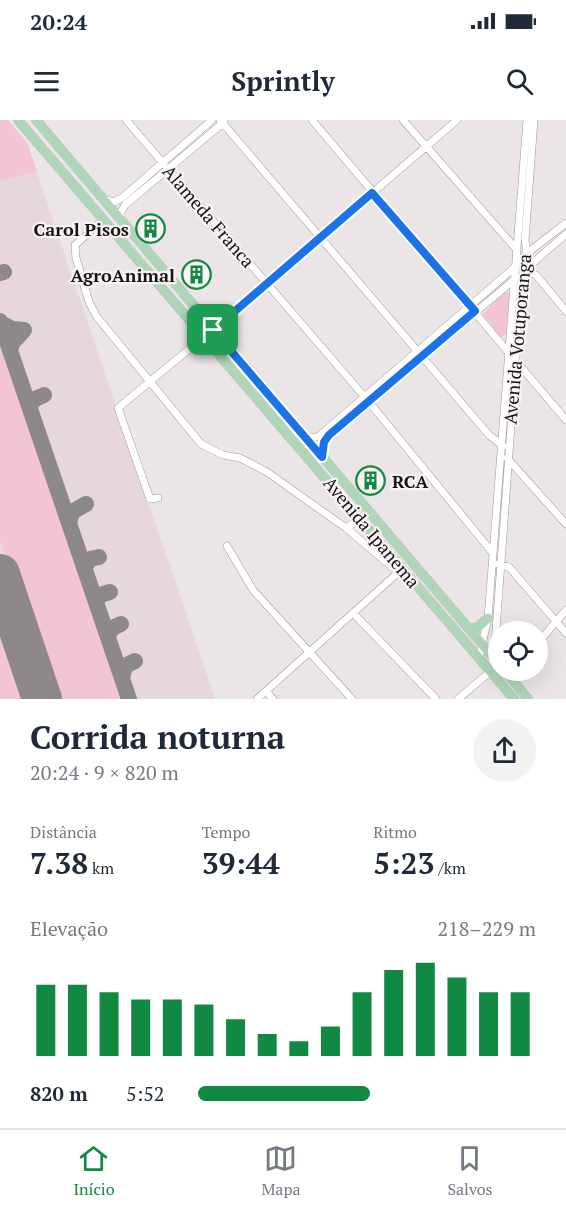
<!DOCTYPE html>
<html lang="pt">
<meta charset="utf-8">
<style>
:root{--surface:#fff;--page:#f2f2f3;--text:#1f2937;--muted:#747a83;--line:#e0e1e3;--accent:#128943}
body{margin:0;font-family:"PT Serif",serif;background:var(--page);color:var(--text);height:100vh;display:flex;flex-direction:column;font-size:22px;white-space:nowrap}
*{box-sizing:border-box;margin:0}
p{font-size:20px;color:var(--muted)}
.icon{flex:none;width:33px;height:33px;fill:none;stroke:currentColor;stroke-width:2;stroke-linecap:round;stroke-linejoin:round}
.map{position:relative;height:579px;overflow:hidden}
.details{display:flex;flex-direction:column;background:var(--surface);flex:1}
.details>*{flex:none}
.buttons{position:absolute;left:488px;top:501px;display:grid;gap:12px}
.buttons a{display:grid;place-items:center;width:60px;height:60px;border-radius:50%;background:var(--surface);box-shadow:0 6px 24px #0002;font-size:30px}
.pin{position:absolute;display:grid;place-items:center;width:51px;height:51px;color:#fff;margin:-26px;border-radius:12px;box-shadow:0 3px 9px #0006}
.round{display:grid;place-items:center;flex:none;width:63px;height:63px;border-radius:32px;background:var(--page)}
.headline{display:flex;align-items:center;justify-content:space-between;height:102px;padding:0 30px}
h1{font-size:33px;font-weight:600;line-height:45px}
.metrics{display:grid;grid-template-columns:repeat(3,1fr);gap:9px;height:102px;padding:6px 30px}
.metrics div{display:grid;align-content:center}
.metrics b{font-size:30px;font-weight:600}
.metrics small{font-size:16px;font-weight:400}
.metrics p{font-size:16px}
.chart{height:168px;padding:12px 30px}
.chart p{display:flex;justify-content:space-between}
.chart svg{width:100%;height:108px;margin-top:6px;stroke:var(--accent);stroke-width:6}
ul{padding:0 30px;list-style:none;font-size:20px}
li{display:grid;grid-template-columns:96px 72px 1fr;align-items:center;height:45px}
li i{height:15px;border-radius:8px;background:var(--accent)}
.status{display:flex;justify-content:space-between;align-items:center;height:42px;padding:0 30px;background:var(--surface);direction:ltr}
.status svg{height:16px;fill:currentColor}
header{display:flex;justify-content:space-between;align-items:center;height:78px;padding:0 30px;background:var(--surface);font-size:27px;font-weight:600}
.tabs{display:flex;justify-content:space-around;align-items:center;height:84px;border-top:2px solid var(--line);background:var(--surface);font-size:16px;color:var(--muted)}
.tabs a{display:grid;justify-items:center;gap:3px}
.tabs .on{color:var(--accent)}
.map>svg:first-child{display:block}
.built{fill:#e7d7dd}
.green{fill:#f3c4d6}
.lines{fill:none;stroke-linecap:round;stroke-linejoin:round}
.taxiway{stroke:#8d888a;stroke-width:16}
.runway{stroke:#8d888a;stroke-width:40}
.minor-casing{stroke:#a0989b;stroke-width:8}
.major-casing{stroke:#c2c2c2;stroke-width:10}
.minor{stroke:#fff;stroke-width:7}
.major{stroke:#afd6b8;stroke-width:9}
.route-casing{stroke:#fff;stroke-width:12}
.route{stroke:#1a73e8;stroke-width:8}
.labels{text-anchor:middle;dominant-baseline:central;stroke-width:4.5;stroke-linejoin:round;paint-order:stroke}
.street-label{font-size:18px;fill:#151314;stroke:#faf2f5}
.poi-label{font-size:18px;font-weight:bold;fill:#151314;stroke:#faf2f5;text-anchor:end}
</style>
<div class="status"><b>20:24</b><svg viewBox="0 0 49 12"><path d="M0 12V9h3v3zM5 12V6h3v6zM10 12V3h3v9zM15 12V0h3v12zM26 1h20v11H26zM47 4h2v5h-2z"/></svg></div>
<header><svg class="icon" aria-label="menu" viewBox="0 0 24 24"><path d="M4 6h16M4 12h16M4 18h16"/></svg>Sprintly<svg class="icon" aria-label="search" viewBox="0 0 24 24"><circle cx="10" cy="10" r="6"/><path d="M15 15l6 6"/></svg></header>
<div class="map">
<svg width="566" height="579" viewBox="0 0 566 579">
<rect width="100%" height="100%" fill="#ece5e7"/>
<path class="built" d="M0 0H8L27 23 215 579H0Z"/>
<path class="green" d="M0 0H8L27 23 37 51 0 61Z
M505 171 510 174 506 214 501 217 483 194Z
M0 225 120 579H54L0 420Z
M0 505 26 579H0Z"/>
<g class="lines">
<path class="taxiway" d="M0 153 4 152
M0 201 129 579
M1 203 12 209 24 210 12 223 10 231
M29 286 35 279 44 275
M69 403 72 392 86 384
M84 448 90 439 99 437
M96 482 100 475 110 472
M108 516 112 508 121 504
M122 558 125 546 135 541"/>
<path class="runway" d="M0 454 42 579"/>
<defs>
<path id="minor" d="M126 0 369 282 492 432
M220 0 489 315 503 326
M312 0 509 233
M403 0 517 130
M104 79 114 82 122 78 212 0
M104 99 75 125 76 138 89 182 97 197 201 324 223 335 240 338 267 352 346 408 398 452
M121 101V92L125 85 224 2
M527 148 566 114
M525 151 536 155 566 191
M213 210 457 0
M515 240 566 300
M305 317H318L514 148C520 136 553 114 566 103
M322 337 324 322 329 315 515 159
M507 338 566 404
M158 378 150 379 118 288 205 216
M346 408 361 398
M227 426 253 470 352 579
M498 444 509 447 566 513
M353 493 436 579
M537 524 566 490
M479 538 488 498 527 0
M494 538 521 169 528 141 525 120 534 0
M266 571 273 579
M257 579 401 450
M458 579 491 551"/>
<path id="major" d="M18 0 514 579
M36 0 498 543
M468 508H477L488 498
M504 550 528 579"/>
</defs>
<use href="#minor" class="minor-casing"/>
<use href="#major" class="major-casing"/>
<use href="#minor" class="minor"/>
<use href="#major" class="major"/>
</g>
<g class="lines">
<defs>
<path id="route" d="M372 73 475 191 329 315 324 322 322 337 213 210Z"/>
</defs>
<use href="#route" class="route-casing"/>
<use href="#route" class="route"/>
</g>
<defs>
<symbol id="building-ring" viewBox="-11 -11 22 22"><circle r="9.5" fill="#faf2f5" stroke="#128943" stroke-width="1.5"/><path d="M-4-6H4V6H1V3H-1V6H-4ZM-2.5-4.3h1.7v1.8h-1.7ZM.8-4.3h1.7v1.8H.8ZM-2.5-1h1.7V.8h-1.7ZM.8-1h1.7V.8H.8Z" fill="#128943"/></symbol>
</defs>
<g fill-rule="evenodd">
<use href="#building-ring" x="134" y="92" width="33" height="33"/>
<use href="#building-ring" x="180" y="138" width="33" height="33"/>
<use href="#building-ring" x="354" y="344" width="33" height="33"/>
</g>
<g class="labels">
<g class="street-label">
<text transform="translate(209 96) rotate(49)">Alameda Franca</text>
<text transform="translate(517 219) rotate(-85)">Avenida Votuporanga</text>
<text transform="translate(372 412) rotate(50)">Avenida Ipanema</text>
</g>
<g class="poi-label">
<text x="129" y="109">Carol Pisos</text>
<text x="175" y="155">AgroAnimal</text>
<text x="392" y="361" text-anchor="start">RCA</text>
</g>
</g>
</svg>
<div class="buttons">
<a><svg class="icon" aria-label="locate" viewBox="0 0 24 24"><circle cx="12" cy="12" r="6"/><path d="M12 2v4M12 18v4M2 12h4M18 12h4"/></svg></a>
</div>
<div class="pin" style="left:213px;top:210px;background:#1e9e55"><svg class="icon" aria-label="arrive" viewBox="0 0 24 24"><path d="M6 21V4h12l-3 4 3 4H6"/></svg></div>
</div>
<section class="details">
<div class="headline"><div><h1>Corrida noturna</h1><p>20:24 · 9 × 820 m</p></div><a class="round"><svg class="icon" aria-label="share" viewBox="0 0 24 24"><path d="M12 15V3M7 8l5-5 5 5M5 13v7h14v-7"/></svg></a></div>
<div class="metrics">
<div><p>Distância</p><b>7.38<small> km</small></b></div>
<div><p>Tempo</p><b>39:44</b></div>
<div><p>Ritmo</p><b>5:23<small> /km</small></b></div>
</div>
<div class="chart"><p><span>Elevação</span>218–229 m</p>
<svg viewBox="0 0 160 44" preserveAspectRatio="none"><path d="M5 44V15M15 44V15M25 44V18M35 44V21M45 44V21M55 44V23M65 44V29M75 44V35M85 44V38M95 44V32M105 44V18M115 44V9M125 44V6M135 44V12M145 44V18M155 44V18"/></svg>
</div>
<ul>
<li><b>820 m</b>5:52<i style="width:51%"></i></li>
</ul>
</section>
<nav class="tabs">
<a class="on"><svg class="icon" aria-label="home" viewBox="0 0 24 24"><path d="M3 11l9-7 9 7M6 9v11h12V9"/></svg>Início</a>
<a><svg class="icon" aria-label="map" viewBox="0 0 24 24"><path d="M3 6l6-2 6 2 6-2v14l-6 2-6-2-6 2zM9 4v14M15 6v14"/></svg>Mapa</a>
<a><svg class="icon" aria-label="saved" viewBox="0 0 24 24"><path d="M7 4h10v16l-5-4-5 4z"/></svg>Salvos</a>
</nav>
